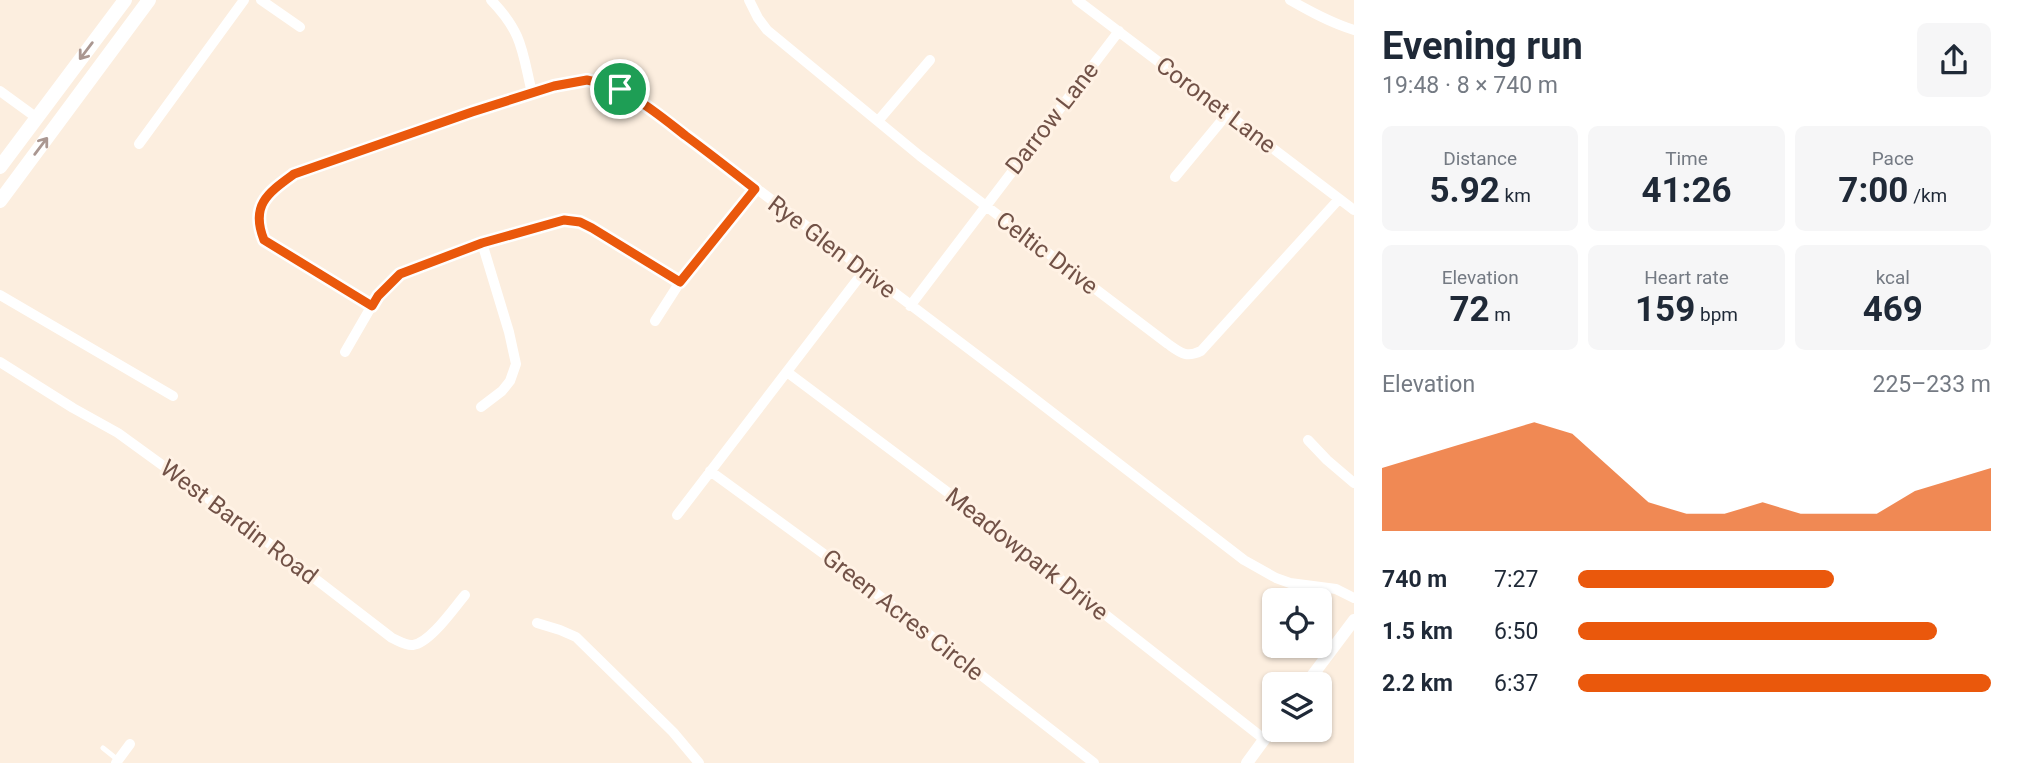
<!DOCTYPE html>
<meta charset="utf-8">
<style>
:root{--surface:#fff;--page:#f6f6f7;--text:#1f2937;--muted:#747a83;--accent:#ea580c}
body{margin:0;font-family:Roboto,sans-serif;background:var(--page);color:var(--text);height:100vh;display:flex;flex-direction:column;font-size:26px;white-space:nowrap}
*{box-sizing:border-box;margin:0}
p{font-size:23px;color:var(--muted)}
.icon{flex:none;width:38px;height:38px;fill:none;stroke:currentColor;stroke-width:2;stroke-linecap:round;stroke-linejoin:round}
.map{position:relative;flex:1;overflow:hidden}
.sheet{display:flex;flex-direction:column;background:var(--surface);width:665px}
.sheet>*{flex:none}
.tools{position:absolute;left:1262px;top:588px;display:grid;gap:14px}
.tools a{display:grid;place-items:center;width:70px;height:70px;border-radius:10px;background:var(--surface);box-shadow:0 2px 5px #0004;font-size:35px}
.pin{position:absolute;display:grid;place-items:center;width:60px;height:60px;color:#fff;margin:-30px;border:4px solid #fff;border-radius:50%;box-shadow:0 2px 7px #0007}
.round{display:grid;place-items:center;flex:none;width:74px;height:74px;border-radius:10px;background:var(--page)}
.summary{display:flex;align-items:center;justify-content:space-between;height:119px;padding:0 28px}
h1{font-size:38px;font-weight:700;line-height:52px}
.stats{display:grid;grid-template-columns:repeat(3,1fr);gap:10px;height:119px;padding:7px 28px}
.stats div{display:grid;align-content:center;border-radius:10px;background:var(--page);text-align:center}
.stats b{font-size:35px;font-weight:700}
.stats small{font-size:19px;font-weight:400}
.stats p{font-size:19px}
.chart{height:196px;padding:14px 28px}
.chart p{display:flex;justify-content:space-between}
.chart svg{width:100%;height:126px;margin-top:7px;fill:var(--accent);opacity:.7}
ul{padding:0 28px;list-style:none;font-size:23px}
li{display:grid;grid-template-columns:112px 84px 1fr;align-items:center;height:52px}
li i{height:18px;border-radius:9px;background:var(--accent)}
main{display:flex;flex:1;min-height:0}
.map>svg:first-child{display:block}
.lines{fill:none;stroke-linecap:round;stroke-linejoin:round}
.service{stroke:#fff;stroke-width:5}
.minor{stroke:#fff;stroke-width:10}
.tertiary{stroke:#fff;stroke-width:12}
.secondary{stroke:#fff;stroke-width:14}
.oneway{stroke:#aa9791}
.route-casing{stroke:#fff;stroke-width:14}
.route{stroke:#ea580c;stroke-width:9}
.labels{text-anchor:middle;dominant-baseline:central;stroke-width:6;stroke-linejoin:round;paint-order:stroke}
.street-label{font-size:24px;fill:#725247;stroke:#fff2e5}
</style>
<main>
<div class="map">
<svg width="1354" height="763" viewBox="0 0 1354 763">
<rect width="100%" height="100%" fill="#fceedf"/>
<g class="lines">
<path class="service" d="M103 748 118 760"/>
<path class="minor" d="M261 0 300 27
M491 0C523 33 522 51 532 93
M749 0 758 18 767 30 920 156 1168 344C1181 353 1186 358 1201 351L1339 199
M1077 0 1354 210
M1290 0C1311 12 1331 23 1354 30
M0 91 37 118
M878 121 930 60
M139 144 244 0
M1175 177 1228 113
M0 295 173 396
M372 306 264 240C250 205 268 193 294 174 366 149 437 123 509 101 534 93 561 81 587 81 608 80 625 92 642 102L1018 386 1244 560 1276 578 1290 583 1336 589 1354 598
M910 306 1119 31
M655 321 680 282 755 189
M345 352 378 295 399 274 482 243 564 220 580 222 592 228 680 282
M0 362 73 408 118 433 253 531 392 638C399 641 406 646 413 645 430 643 454 608 465 595
M787 372 982 518 1264 739
M481 407 502 391 510 381 516 364 509 332 482 243
M1308 440 1327 460 1354 483
M710 471 850 573 1094 763
M677 515 864 271
M537 623 560 630 576 637 673 732 699 763
M116 763 130 744"/>
<path class="tertiary" d="M1306 684 1354 620
M1247 763 1274 726"/>
<path class="secondary" d="M0 167 125 0
M0 201 149 0"/>
</g>
<defs><path id="oneway-shaft" d="M-6 0H5M1.5-3L5.5 0L1.5 3" fill="none" stroke-width="1.6" stroke-linecap="round" stroke-linejoin="round" transform="scale(1.75)"/></defs>
<g class="oneway">
<use href="#oneway-shaft" transform="translate(86 51) rotate(127)"/>
<use href="#oneway-shaft" transform="translate(41 146) rotate(-53)"/>
</g>
<g class="lines">
<defs>
<path id="route" d="M587 80C627 87 655 112 686 136 709 153 732 171 755 189L680 282 592 228 580 222 564 220 482 243 400 274 378 296 372 306 264 240C250 205 268 193 294 174L472 112 554 86Z"/>
</defs>
<use href="#route" class="route-casing"/>
<use href="#route" class="route"/>
</g>
<g class="labels">
<g class="street-label">
<text transform="translate(1216 105) rotate(37)">Coronet Lane</text>
<text transform="translate(1052 118) rotate(-52)">Darrow Lane</text>
<text transform="translate(832 247) rotate(37)">Rye Glen Drive</text>
<text transform="translate(1047 253) rotate(37)">Celtic Drive</text>
<text transform="translate(239 522) rotate(37)">West Bardin Road</text>
<text transform="translate(1027 554) rotate(38)">Meadowpark Drive</text>
<text transform="translate(903 615) rotate(38)">Green Acres Circle</text>
</g>
</g>
</svg>
<div class="tools">
<a><svg class="icon" aria-label="locate" viewBox="0 0 24 24"><circle cx="12" cy="12" r="6"/><path d="M12 2v4M12 18v4M2 12h4M18 12h4"/></svg></a>
<a><svg class="icon" aria-label="layers" viewBox="0 0 24 24"><path d="M12 4l9 5-9 5-9-5zM3 14l9 5 9-5"/></svg></a>
</div>
<div class="pin" style="left:620px;top:89px;background:#1e9e55"><svg class="icon" aria-label="arrive" viewBox="0 0 24 24"><path d="M6 21V4h12l-3 4 3 4H6"/></svg></div>
</div>
<section class="sheet">
<div class="summary"><div><h1>Evening run</h1><p>19:48 · 8 × 740 m</p></div><a class="round"><svg class="icon" aria-label="share" viewBox="0 0 24 24"><path d="M12 15V3M7 8l5-5 5 5M5 13v7h14v-7"/></svg></a></div>
<div class="stats">
<div><p>Distance</p><b>5.92<small> km</small></b></div>
<div><p>Time</p><b>41:26</b></div>
<div><p>Pace</p><b>7:00<small> /km</small></b></div>
</div>
<div class="stats">
<div><p>Elevation</p><b>72<small> m</small></b></div>
<div><p>Heart rate</p><b>159<small> bpm</small></b></div>
<div><p>kcal</p><b>469</b></div>
</div>
<div class="chart"><p><span>Elevation</span>225–233 m</p>
<svg viewBox="0 0 160 44" preserveAspectRatio="none"><path d="M0 44V22L10 18L20 14L30 10L40 6L50 10L60 22L70 34L80 38L90 38L100 34L110 38L120 38L130 38L140 30L150 26L160 22V44z"/></svg>
</div>
<ul>
<li><b>740 m</b>7:27<i style="width:62%"></i></li>
<li><b>1.5 km</b>6:50<i style="width:87%"></i></li>
<li><b>2.2 km</b>6:37<i style="width:100%"></i></li>
</ul>
</section>
</main>
